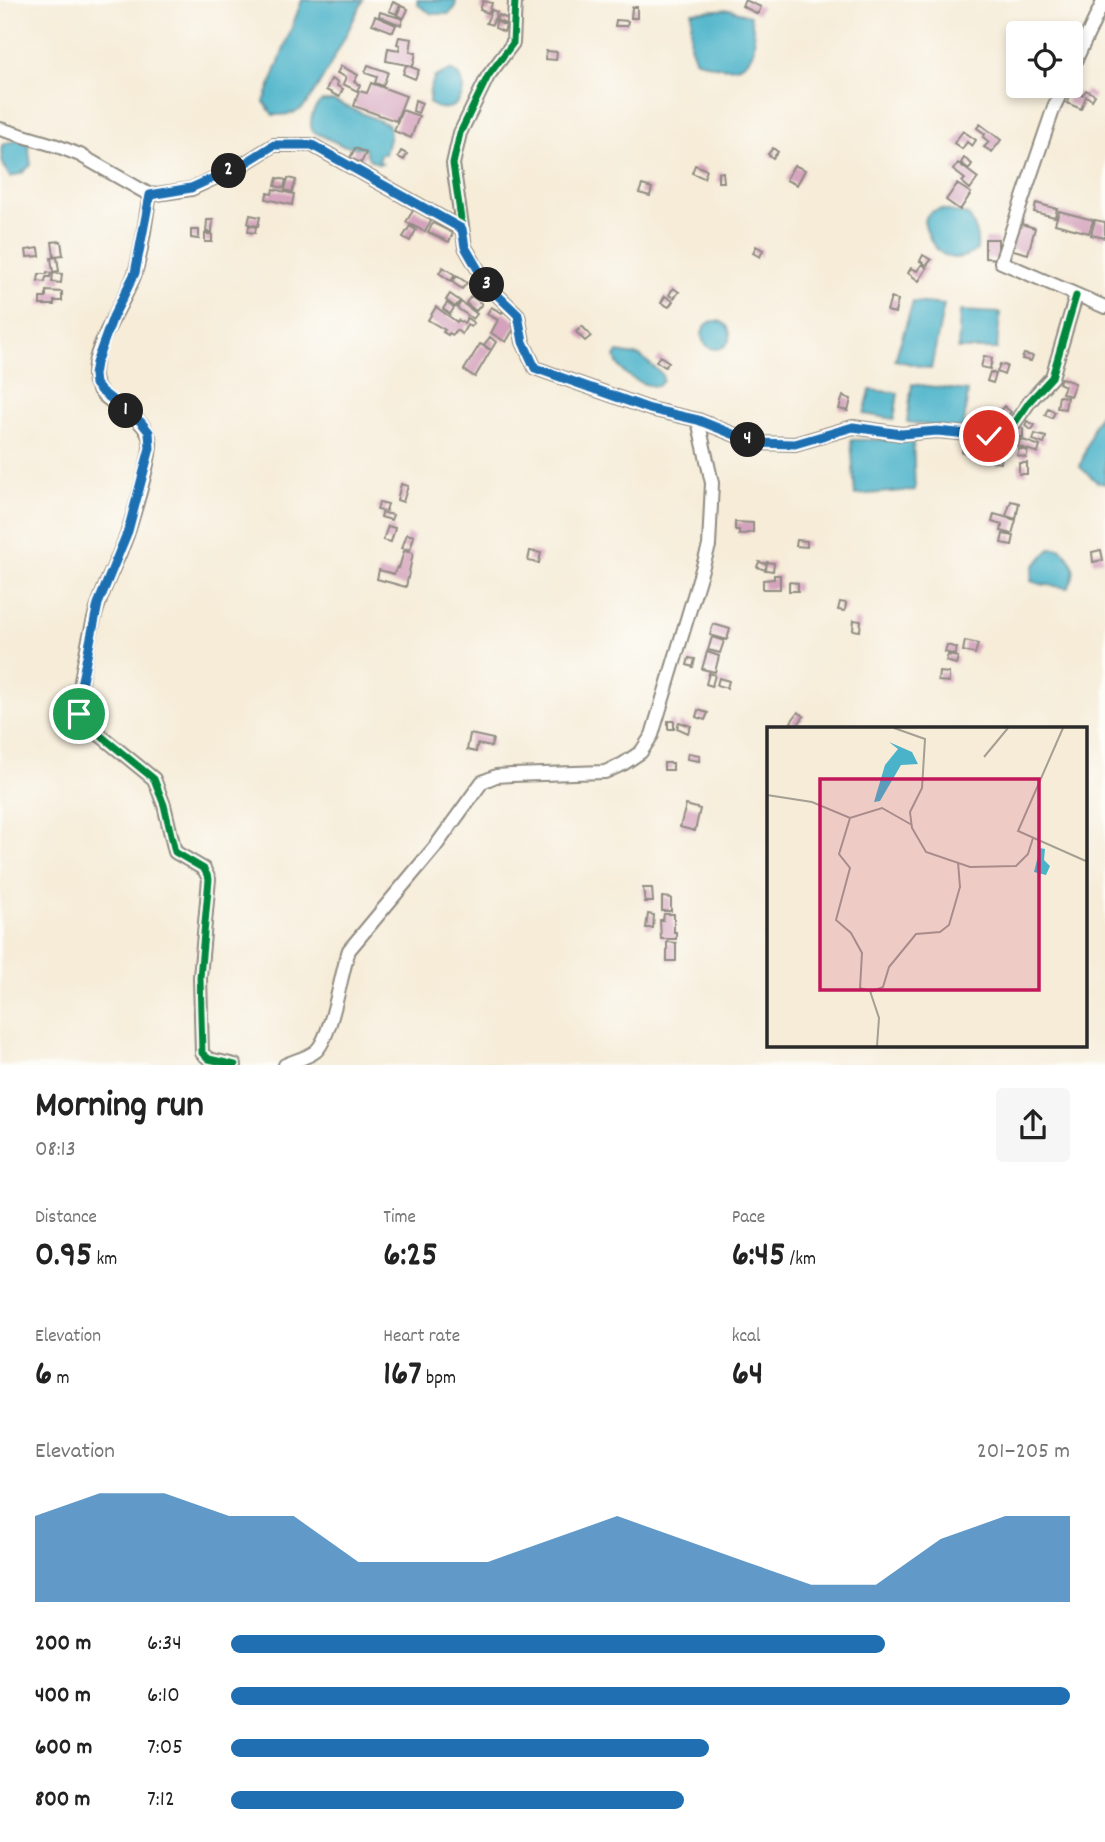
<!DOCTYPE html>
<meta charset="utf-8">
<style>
:root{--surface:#fff;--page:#f6f6f6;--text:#222;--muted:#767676;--accent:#1f6fb2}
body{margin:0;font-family:Dekko,sans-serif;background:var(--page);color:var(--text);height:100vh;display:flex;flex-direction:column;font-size:26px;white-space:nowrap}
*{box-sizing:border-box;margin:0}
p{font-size:23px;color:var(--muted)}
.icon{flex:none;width:38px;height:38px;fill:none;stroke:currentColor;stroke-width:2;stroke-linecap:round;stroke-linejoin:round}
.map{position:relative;height:1065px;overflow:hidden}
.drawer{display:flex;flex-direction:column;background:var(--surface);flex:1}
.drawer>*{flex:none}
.controls{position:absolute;left:1006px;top:21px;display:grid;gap:14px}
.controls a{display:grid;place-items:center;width:77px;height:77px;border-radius:7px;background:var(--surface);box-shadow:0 4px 10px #0003;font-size:35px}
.pin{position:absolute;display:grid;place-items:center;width:60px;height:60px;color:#fff;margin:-30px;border:4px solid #fff;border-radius:50%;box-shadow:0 2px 7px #0007}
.km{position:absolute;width:35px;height:35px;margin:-18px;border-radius:50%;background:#222;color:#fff;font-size:19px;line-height:35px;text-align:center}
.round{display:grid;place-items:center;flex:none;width:74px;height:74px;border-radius:7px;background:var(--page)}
.headline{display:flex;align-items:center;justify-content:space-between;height:119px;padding:0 35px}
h1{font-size:38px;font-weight:800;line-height:52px}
.figures{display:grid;grid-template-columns:repeat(3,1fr);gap:10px;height:119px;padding:7px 35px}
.figures div{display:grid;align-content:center}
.figures b{font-size:35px;font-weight:800}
.figures small{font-size:19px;font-weight:400}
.figures p{font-size:19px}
.chart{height:196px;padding:14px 35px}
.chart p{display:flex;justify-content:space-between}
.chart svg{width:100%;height:126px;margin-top:7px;fill:var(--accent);opacity:.7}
ul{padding:0 35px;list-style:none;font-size:23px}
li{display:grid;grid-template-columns:112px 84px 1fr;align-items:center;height:52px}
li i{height:18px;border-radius:9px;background:var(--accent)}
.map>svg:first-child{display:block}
.water{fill:#4ab2c9;stroke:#3a6e7a;stroke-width:2}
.building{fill:#d4a2bc}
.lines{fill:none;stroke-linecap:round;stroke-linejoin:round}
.minor-casing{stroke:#908c82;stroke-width:16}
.minor{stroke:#fff;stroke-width:12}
.cycleway-casing{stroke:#fdfcf7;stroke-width:11}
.cycleway{stroke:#00873e;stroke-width:7}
.route-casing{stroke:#fff;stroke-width:14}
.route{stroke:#1f6fb2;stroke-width:9}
.inset-road{fill:none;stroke:#a59f93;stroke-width:2}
.view{fill:#c2185b;fill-opacity:0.15;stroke:#c2185b;stroke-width:3.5}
.inset-edge{fill:none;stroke:#2b2b2b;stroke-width:3.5}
</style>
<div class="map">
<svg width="1105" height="1065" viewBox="0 0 1105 1065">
<rect width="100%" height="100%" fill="#fdfcf7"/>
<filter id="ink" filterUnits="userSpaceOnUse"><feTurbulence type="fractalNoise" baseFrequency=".0143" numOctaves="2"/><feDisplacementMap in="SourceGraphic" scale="14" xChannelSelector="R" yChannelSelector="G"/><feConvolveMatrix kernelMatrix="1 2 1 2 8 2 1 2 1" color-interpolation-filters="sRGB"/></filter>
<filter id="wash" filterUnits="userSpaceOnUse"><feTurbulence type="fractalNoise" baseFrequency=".00686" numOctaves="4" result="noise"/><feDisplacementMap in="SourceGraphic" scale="28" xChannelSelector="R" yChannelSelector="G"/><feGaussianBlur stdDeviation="1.57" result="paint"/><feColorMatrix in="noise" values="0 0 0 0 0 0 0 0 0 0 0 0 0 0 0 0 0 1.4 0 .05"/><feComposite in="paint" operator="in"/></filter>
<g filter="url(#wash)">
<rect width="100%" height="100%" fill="#f6ecd8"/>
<path class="water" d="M302 0H363C354 19 314 102 300 110 292 115 282 115 273 115L264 102Z
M417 0H456L455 8 449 14H432L418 5Z
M730 9 750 16C765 66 738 78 695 59L690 45 692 12Z
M450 70C478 83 456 123 429 103L430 89 435 77Z
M322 101H334L389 125 390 135 385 154H380L379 161 382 163 379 164 369 159 365 149 341 145 312 131C309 120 313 107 322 101Z
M19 139 28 144 31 165 22 173 10 177C3 166 0 159 2 145Z
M940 209 968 215C976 226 978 236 977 250 948 270 930 249 924 220L930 212Z
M913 302 944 305 931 369 895 360Z
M960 311 1000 313 997 349H958Z
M702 335a14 14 0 1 1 28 0a14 14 0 1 1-28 0Z
M618 352 640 356 662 374 663 381 658 386C641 386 619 374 615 357Z
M912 384 968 391 963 431 907 422Z
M870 390 898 393 894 419 864 414Z
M1105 406V484L1097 482 1080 467 1094 425Z
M913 439 915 490 855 495 851 440Z
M1051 548H1060C1074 560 1078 572 1068 588L1040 584 1031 581 1033 567Z"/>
<g id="blocks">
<path class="building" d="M745 0 761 7 758 14 742 6Z
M483 1 492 3 489 13 480 10Z
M393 2 400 5 396 14 389 11Z
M401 6 408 9 404 18 397 15Z
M632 7H637V18H631Z
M492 10 497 12 492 25 486 23Z
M380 12 403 19 401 25 379 16Z
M499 15 508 19 506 24 496 20Z
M375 16 396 25 393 32 372 24Z
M616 20 628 21 627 26H615Z
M496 21 506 26 504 32 495 28Z
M399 37 412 39 410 52 416 53 413 66 386 61 388 48 399 50 400 45 397 44Z
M546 51 557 52 556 60 545 59Z
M368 65 388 72 383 86 375 83 377 77 365 73Z
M406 65 419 70 415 79 403 74Z
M341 66 358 75 354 82 360 85 357 91 343 84 346 77 337 73Z
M331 79 338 82 337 86 343 89 339 97 326 90Z
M371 83 406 96 396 121 354 106 359 91 367 93Z
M1064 86H1071L1073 87 1072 90 1083 95 1086 90 1095 95 1092 100 1086 96 1081 109 1067 103 1071 93 1063 89Z
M415 100 422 103 418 113 413 111Z
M402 110 419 116 411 138 394 131Z
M980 124 1001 140 992 152 984 147 989 142 983 137 985 134 977 128Z
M963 131 976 140 972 146 967 142 962 149 954 143Z
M355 148 366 153 361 163 350 158Z
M773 148 778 152 773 158 768 154Z
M401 151 407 154 404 160 398 157Z
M964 158 972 164 969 169 961 163Z
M958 163 978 178 970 189 962 182 965 179 953 170Z
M695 165 707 170 704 178 692 173Z
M794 165 805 170 797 185 786 180Z
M723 172 724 182H718V173Z
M277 178 286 180 284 188 275 186Z
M288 178 296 180 292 192 285 190Z
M957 184 971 193 960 210 946 200Z
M642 185 652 188 650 196 639 193Z
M273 189 294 194 292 205 266 199 267 193 272 194Z
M1036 203 1057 209 1055 217 1034 212Z
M414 209 432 219 425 232 406 222Z
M1059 211 1093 220 1089 233 1055 224Z
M250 215 260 217 258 226 248 224Z
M207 220H213L212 232H206Z
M1095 220 1105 222V238L1091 235Z
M433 223 453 233 449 242 428 232Z
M1018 223 1035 228 1028 254 1010 249Z
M249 225 256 227 255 233 248 232Z
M410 226 416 230 410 241 403 237Z
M191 230H199V239L191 238Z
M205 234H212V242H205Z
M985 239H998V259L985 258Z
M61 241 63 255 54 256 52 242Z
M756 246 763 250 760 257 753 253Z
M39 248 40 256 27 257 26 250Z
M923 255 931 260 927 265 920 261Z
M57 257 59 271 53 272 51 258Z
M922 264 927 268 919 281 908 273 911 268 917 271Z
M443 267 455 275 451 281 439 273Z
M47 272 51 273 50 277H46L45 282 38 281 39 274H47Z
M53 273 62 274 61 283 52 282Z
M457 276 467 283 462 289 452 282Z
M673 288 679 292 674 298 669 295Z
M46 291 62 292V301H54V305H40V298H46Z
M450 294 460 301 455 307 446 300Z
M471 296 482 304 476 311 466 303Z
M665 296 673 301 669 307 661 303Z
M891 298 898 300 895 313 887 311Z
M461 302 477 314 473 319 457 308Z
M447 303 454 308 450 314 443 309Z
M436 307 457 322 458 320 464 323 467 318 474 323 471 327 467 325 462 334 456 330 453 335 449 333 448 335 443 332 445 330 428 320Z
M491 307 502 313 503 311 518 322 506 342 491 333 498 320 487 314Z
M582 326 591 336 585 341 576 332Z
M490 337 496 342 491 350 484 345Z
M480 344 491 350 475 377 464 370Z
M1024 354 1033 356 1031 361 1022 359Z
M660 356 669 362 665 367 656 361Z
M984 356 992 358 990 369 981 367Z
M1000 364 1007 366 1004 375 997 372Z
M990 372 996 374 993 383 987 381Z
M1061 378 1075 383 1070 396 1062 393 1065 386 1059 383Z
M843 396 851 399 848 411 839 409Z
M1059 396 1067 397 1065 409 1057 408Z
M1004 406 1011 412 1004 419 998 413Z
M1048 408 1055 412 1052 418 1045 415Z
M1027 421 1035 425 1032 430 1025 426Z
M1017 427 1023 428V437H1017Z
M1035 434 1046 437 1044 444 1033 440Z
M1020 439 1040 446 1038 453 1018 446Z
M990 444 1000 449 998 455 987 451Z
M962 445 972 446 971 453 962 452Z
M1019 449 1028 451 1026 458 1017 455Z
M992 455H1002L1001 463 992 462Z
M1019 463H1027V474H1019Z
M401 484 408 486 403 502 397 500Z
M1011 501 1019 503 1016 519 1006 516Z
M379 502 388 504 385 513 393 515 391 520 381 517 383 511 377 510Z
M994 514 1016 520 1012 534 1001 531 1002 525 992 522Z
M735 522 753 523V532L739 535V530H735Z
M388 526 395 528 391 542 383 540Z
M407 534 414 536 410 550 402 548Z
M1003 534 1014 536 1012 545 1001 543Z
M797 540 807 541V547L796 546Z
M1101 550 1103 560 1093 562 1092 552Z
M404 551 413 553 406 587 377 579 379 570 394 574 397 567 399 568Z
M530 551 541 553 539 563 528 561Z
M759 562 767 564 765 570 757 567Z
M767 562 774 563 773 571 766 570Z
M774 575H780V589H763V580L774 579Z
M789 582 798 583V591H789Z
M840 602 846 603 845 611 838 610Z
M854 620 861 621 860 631 853 630Z
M713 624 730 629 727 640 710 635Z
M712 637 724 641 720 653 708 650Z
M965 641 978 644 975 654 963 651Z
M947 645 957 648 955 655 945 652Z
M707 652 719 656 715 672 702 669Z
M948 655 958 657 956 664 946 661Z
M689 658 695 659 693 667 687 665Z
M939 672 949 673V682L938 681Z
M709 673 715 675 712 686 706 684Z
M719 678 729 681 727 688 717 685Z
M698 710 708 713 705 720 696 717Z
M798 712 804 716 797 726 791 722Z
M668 721H674V729H668Z
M679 722 691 726 688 733 677 728Z
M470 734 493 739 491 747 477 744 476 752 467 750Z
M688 753 700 755 699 761 687 759Z
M664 763H673V770H664Z
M686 805 700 809 695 831 680 827Z
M643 888H652L653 902H645Z
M662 897 671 898V911H662Z
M648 914 654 915 653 928H646Z
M664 914H674V932H676V939H661L660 920H663Z
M667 942 676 943V961H667Z"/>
</g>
</g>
<g filter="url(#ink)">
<use href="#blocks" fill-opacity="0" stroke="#908c82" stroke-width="2"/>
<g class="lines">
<defs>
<path id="minor" d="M515 0 513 43 488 76 460 133 453 164 465 247 487 285 518 315 523 342 535 368 650 409 698 420 755 443 795 444 853 427 901 434 937 431 989 436 1014 424 1030 401 1052 377 1076 296
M1071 70 1104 0
M1064 86 1054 107 1001 262 1105 307
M0 129 57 146 80 155 150 195 191 189 242 165 274 145H312L462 229
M150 195C145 220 143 248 135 273 125 303 93 344 94 376 95 405 147 411 150 442 152 456 134 512 129 529 121 554 107 578 99 603 92 622 76 694 79 712 80 715 82 719 84 722L154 779 164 805 175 852 204 869 209 879 200 977 202 1053 209 1059 235 1065
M285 1065C294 1061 309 1057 316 1051 332 1036 341 973 349 950L435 847 482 782 496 776 512 775 605 772 623 764 641 752 652 735 709 546 712 483 698 420"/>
</defs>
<use href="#minor" class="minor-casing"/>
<use href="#minor" class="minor"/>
<defs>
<path id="cycleway" d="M515 0 513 43 488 76 460 133 453 164 465 247 487 285 518 315 523 342 535 368 650 409 698 420 755 443 795 444 853 427 901 434 937 431 989 436 1014 424 1030 401 1052 377 1076 296
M150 195C145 220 143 248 135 273 125 303 93 344 94 376 95 405 147 411 150 442 152 456 134 512 129 529 121 554 107 578 99 603 92 622 76 694 79 712 80 715 82 719 84 722L154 779 164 805 175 852 204 869 209 879 200 977 202 1053 209 1059 235 1065"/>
</defs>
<use href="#cycleway" class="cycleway-casing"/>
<use href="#cycleway" class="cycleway"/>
</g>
</g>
<g class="lines" filter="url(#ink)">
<defs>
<path id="route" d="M79 714 81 685 98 604 128 531 150 448 149 432 141 422 101 391 95 384 94 375 96 363 113 317 135 273 150 195 191 188 242 165 274 145H312L462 229 465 247 487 285 518 315 523 342 535 368 650 409 698 420 755 443 795 444 853 427 901 434 937 431 989 436"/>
</defs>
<use href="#route" class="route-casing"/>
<use href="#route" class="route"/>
</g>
<g transform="translate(767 727)">
<rect width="320" height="320" fill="#f6ecd8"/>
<path d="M122 15 145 25 151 37 134 38 113 74 107 75 118 38 131 22ZM273 121 278 122 277 133 283 139 279 148 267 145Z" fill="#4ab2c9"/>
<path class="inset-road" d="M127 1 158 12 155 61 143 85 145 101 159 125 203 140 249 139 261 127 266 111M296 1 251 104 321 135M217 30 241 1M0 68 45 75 83 91 115 81 145 98M83 91 72 127 83 141 69 193 84 206 95 226 93 261 103 264 112 291 110 319M103 265 116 260 122 240 149 207 173 205 182 198 193 160 191 135"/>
<path class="view" d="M53 52H272V263H53Z"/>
<rect width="320" height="320" class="inset-edge"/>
</g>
</svg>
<div class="controls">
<a><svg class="icon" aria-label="locate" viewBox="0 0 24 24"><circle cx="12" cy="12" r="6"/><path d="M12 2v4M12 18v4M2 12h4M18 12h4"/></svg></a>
</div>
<div class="pin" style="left:79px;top:714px;background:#1e9e55"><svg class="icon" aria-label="arrive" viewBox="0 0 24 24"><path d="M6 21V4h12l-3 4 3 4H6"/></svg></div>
<div class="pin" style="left:989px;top:436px;background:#d93025"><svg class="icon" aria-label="check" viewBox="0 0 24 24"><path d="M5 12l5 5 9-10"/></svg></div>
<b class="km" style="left:126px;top:411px">1</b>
<b class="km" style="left:229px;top:171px">2</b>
<b class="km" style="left:487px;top:285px">3</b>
<b class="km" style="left:748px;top:440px">4</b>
</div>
<section class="drawer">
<div class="headline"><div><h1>Morning run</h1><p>08:13</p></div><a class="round"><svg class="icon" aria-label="share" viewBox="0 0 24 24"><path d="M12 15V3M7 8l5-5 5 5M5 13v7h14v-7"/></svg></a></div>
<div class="figures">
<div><p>Distance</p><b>0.95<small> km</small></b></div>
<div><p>Time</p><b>6:25</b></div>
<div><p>Pace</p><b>6:45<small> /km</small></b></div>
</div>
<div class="figures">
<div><p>Elevation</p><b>6<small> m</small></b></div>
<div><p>Heart rate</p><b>167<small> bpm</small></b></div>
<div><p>kcal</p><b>64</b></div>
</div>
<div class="chart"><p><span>Elevation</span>201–205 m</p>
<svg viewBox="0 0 160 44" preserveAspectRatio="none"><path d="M0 44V14L10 6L20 6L30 14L40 14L50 30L60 30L70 30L80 22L90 14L100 22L110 30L120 38L130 38L140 22L150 14L160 14V44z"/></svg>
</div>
<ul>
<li><b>200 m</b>6:34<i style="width:78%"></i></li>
<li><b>400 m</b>6:10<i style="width:100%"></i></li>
<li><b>600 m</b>7:05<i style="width:57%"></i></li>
<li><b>800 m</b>7:12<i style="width:54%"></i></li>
</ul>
</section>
